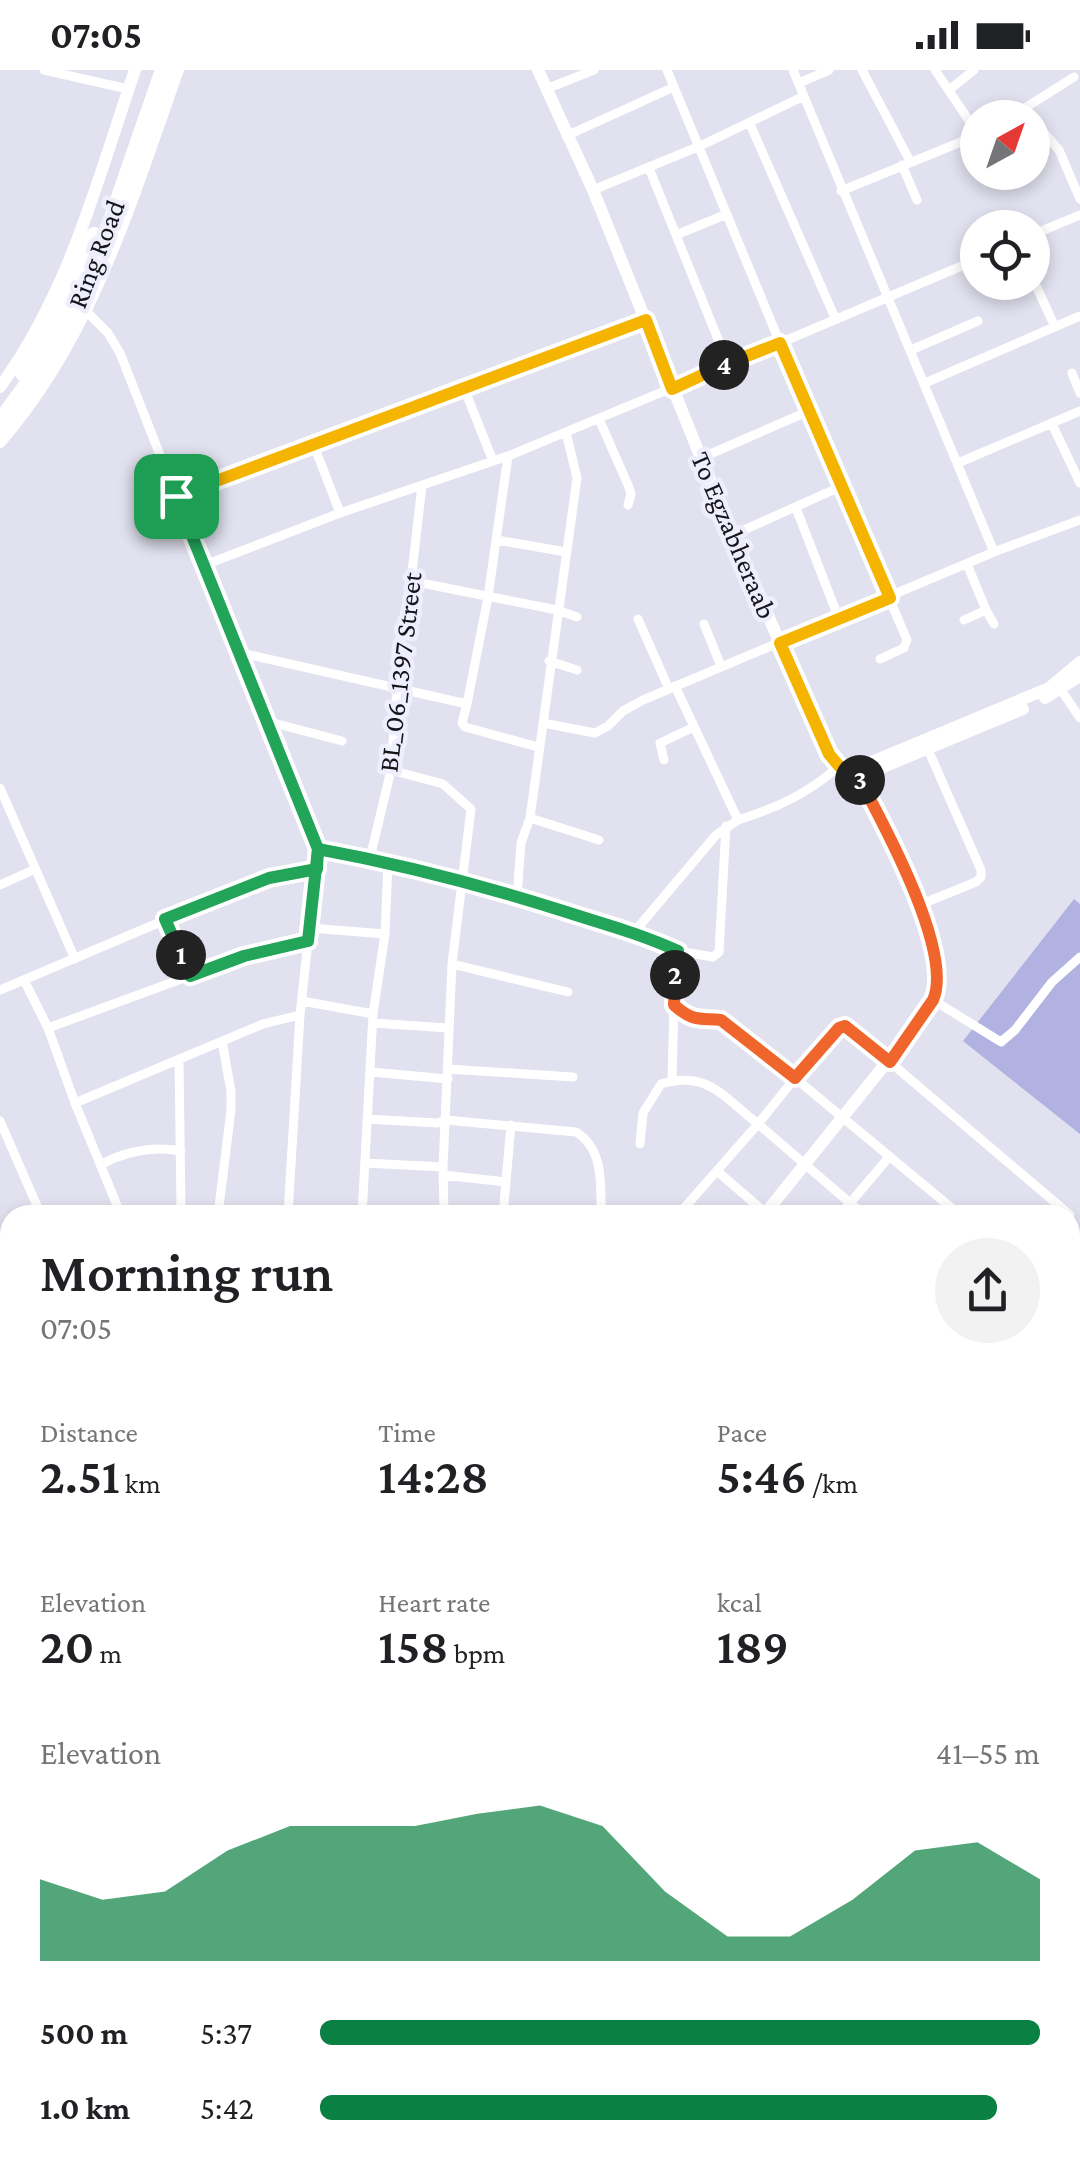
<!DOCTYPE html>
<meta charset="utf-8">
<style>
:root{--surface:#fff;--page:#f2f2f2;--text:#202124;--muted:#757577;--accent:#0b8043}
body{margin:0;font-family:"Crimson Pro",serif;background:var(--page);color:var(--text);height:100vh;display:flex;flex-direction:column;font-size:38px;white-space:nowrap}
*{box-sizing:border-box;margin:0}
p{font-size:32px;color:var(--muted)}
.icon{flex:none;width:55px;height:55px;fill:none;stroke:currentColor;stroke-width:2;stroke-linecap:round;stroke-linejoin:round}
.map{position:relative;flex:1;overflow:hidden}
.side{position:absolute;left:0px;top:1135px;width:1080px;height:962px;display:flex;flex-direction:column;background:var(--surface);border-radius:30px 30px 0 0;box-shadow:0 5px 15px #0003}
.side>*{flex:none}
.needle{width:65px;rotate:40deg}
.buttons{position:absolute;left:960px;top:30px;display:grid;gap:20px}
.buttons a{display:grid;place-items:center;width:90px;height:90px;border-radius:50%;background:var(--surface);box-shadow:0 5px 15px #0003;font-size:50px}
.pin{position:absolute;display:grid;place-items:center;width:85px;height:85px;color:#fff;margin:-42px;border-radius:20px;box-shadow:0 5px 15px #0006}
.km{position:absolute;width:50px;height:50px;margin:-25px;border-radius:50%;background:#222;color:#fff;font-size:28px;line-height:50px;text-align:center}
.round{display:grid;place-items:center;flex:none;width:105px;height:105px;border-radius:52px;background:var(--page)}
.summary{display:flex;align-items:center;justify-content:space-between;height:170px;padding:0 40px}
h1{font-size:55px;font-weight:600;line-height:75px}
.stats{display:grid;grid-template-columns:repeat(3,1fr);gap:15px;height:170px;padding:10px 40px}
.stats div{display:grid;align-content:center}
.stats b{font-size:50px;font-weight:600}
.stats small{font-size:28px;font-weight:400}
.stats p{font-size:28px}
.chart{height:280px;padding:20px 40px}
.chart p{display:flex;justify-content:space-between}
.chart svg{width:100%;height:180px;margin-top:10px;fill:var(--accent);opacity:.7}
ul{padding:0 40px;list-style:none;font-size:32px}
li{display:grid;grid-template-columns:160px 120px 1fr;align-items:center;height:75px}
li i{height:25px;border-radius:12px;background:var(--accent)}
.status{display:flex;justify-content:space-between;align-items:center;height:70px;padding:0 50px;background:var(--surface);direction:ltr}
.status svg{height:28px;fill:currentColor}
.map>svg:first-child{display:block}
.green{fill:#b1b1e2}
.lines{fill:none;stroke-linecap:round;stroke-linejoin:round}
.street{stroke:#fff;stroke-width:9}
.secondary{stroke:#fff;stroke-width:12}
.primary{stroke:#fff;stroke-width:14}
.highway{stroke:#fff;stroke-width:18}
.split-1-casing{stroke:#fff;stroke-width:20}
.split-2-casing{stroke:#fff;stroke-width:20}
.split-3-casing{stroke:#fff;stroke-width:20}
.split-4-casing{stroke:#fff;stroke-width:20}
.split-5-casing{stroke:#fff;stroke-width:20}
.split-1{stroke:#22a559;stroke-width:12}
.split-2{stroke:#22a559;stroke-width:12}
.split-3{stroke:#f0652b;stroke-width:12}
.split-4{stroke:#f5b400;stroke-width:12}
.split-5{stroke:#f5b400;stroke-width:12}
.labels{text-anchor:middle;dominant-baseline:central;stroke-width:9;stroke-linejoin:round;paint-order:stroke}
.street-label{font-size:28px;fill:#15151a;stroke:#eeeefd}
</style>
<div class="status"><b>07:05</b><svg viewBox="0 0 49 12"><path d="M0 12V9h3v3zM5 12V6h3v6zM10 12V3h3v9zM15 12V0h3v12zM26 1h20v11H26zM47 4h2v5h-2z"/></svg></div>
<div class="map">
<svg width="1080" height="2096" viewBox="0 0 1080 2096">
<rect width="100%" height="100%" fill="#e1e1ef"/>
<path class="green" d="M1074 829 1080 834V1064L963 971Z
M603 2088H744L742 2096H598Z"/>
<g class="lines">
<path class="street" d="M44 0 128 19
M667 0 780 273 978 189
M862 0 910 91
M935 0 978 64
M799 13 829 0
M546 19 594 0
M949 20 974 0
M1009 48 1074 7
M1032 49 1059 80 1080 129
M750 54 836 250
M566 66 674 17
M902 95 917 130
M649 98 728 294
M593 120 700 76 804 26
M841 121 978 65
M676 165 727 144
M1032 165 1080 145
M1032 207 1055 257
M83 238 108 263 120 283 176 426
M911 280 978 251
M1072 303 1080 323
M925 313 1080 246
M464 318 493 391
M599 349 628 415 631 424 628 435
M1052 354 1080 413
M313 373 340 443
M701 388 809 341
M958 393 1080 341
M796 438 839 549
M735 464 842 416
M497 470 566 482
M994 482 1080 450
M205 495 176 426 645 250
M411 511 557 540 577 547
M986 540 994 554
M638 549 669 619
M964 550 986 540 967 494
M704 554 721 596
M241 583 467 634 488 527 508 386
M549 591 577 600
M675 616 738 750C777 738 809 723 839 696
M1061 620 1080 648
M467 634 462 653 465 657 538 677
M270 652 342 671
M543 653 595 663 608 656 623 641 643 630 994 482 793 0
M664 690 660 673 694 657
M391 700 443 714 471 739 452 894 568 922
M0 718 75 889
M530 748 599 770
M318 779 370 788 464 812 635 861 716 765 738 750
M370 788 391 700 401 563 411 511 422 415
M0 815 33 800
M517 827 521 773 530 748 577 408 566 362
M919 835 976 812 981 807V800L926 675
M165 849 190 906
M310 858 385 864
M635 861 678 881 713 887 719 882 726 756
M678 881 674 935C693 952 699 948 721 950L795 1008 839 958 851 959 1070 1145
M24 910 48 958 75 1033 121 1145
M0 920 243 817 290 802 317 799
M933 930 1001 972 1015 960 1052 912 1080 887
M302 931 373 944
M373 953 448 958
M48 958 244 886 308 871
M179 989 181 1140
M448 999 573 1007
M371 1002 448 1009
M672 1010 674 935
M75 1033 263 954 300 945
M367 1049 437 1053 446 1050 576 1062C604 1079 601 1116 601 1145
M0 1051 41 1145
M640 1074 643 1043 661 1014C708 1000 723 1027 758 1054L678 1145
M365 1093 443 1097
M102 1094C127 1081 153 1076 181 1081
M717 1101 768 1145
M443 1105 506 1112
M289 1140 358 1145
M218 1145 231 1040V1021L222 971
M288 1145 300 945 318 779 205 495 340 443 508 386 780 273 907 570 904 578 880 589
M362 1145 373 944 385 864 388 793
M444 1145 443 1097 452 894
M503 1145 511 1055
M840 1145 889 1087
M864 1145 758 1054 795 1008 960 1145
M0 1194 10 1191
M0 1221 10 1245
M1070 1235 1080 1243
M1070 1317 1080 1326
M0 1332 10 1327
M1070 1393 1080 1381
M0 1421 10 1416
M1070 1498 1080 1486
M0 1676 10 1664
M0 1737 10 1746
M0 1798 10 1807
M1070 1807 1080 1820
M0 1839 10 1848
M1070 1876 1080 1869
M0 1895 10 1903
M0 1957 10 1945
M0 2033 10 2021
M0 2065 10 2073
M1070 2074 1080 2066
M28 2088 39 2096
M91 2088 101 2096
M569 2088 583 2096
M997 2088 1004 2096
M1053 2088 1060 2096
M748 2092 758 2096
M108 2096 114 2088
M164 2096 172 2088
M282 2096 289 2088
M350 2096 358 2088
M831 2096 832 2088
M899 2096 904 2088"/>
<path class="secondary" d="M538 0 593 120 701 388 822 672 839 696 859 707 886 757 919 835 935 885 939 908 933 930 919 952 764 1145
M0 317C70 221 97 111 135 0
M0 372C93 265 131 131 178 0
M1045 628 1080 606
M850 701 1049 618 1080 592
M859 707 1023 639"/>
<path class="primary" d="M0 1432 10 1459
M0 1464 10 1490
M427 2088 441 2096
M455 2088 470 2096
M226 2096 233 2088"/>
<path class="highway" d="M24 303 67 229 94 166
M0 353 50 284 90 214 164 0"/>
</g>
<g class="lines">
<defs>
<path id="split-1" d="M176 426 318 779 308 871 244 886 190 906 181 885"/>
<path id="split-2" d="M181 885 165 849 269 808 317 799 318 779C400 794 481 815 560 840 600 853 639 863 678 881L675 905"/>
<path id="split-3" d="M675 905 674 935C693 952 699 948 721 950L795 1008 839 958 845 956 890 992 933 930C954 883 884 755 860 710"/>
<path id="split-4" d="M724 295 780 273 890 528 780 573 829 684 839 696 860 710"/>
<path id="split-5" d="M176 426 646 250 672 319 724 295"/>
</defs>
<use href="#split-1" class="split-1-casing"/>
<use href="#split-2" class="split-2-casing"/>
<use href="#split-3" class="split-3-casing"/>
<use href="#split-4" class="split-4-casing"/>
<use href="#split-5" class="split-5-casing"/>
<use href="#split-1" class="split-1"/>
<use href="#split-2" class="split-2"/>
<use href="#split-3" class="split-3"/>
<use href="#split-4" class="split-4"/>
<use href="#split-5" class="split-5"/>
</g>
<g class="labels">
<g class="street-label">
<text transform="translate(96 184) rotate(-69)">Ring Road</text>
<text transform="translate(734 465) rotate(67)">To Egzabheraab</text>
<text transform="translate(400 602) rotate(-83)">BL_06_1397 Street</text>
</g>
</g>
</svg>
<div class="buttons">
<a><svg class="needle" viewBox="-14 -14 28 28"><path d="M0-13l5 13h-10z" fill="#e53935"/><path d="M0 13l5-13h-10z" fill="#757577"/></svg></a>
<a><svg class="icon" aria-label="locate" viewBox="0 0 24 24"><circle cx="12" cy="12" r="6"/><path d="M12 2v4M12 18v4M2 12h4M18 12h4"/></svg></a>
</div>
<div class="pin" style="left:176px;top:426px;background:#1e9e55"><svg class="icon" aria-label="arrive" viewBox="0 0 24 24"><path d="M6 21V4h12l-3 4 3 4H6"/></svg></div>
<b class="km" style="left:181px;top:885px">1</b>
<b class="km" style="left:675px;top:905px">2</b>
<b class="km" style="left:860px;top:710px">3</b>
<b class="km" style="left:724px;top:295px">4</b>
<section class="side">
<div class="summary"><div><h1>Morning run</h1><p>07:05</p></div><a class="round"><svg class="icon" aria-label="share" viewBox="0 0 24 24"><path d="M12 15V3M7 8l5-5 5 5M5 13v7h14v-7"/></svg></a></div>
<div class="stats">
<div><p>Distance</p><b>2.51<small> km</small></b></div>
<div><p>Time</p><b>14:28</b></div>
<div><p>Pace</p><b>5:46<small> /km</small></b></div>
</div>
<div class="stats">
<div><p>Elevation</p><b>20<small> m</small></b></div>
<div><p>Heart rate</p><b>158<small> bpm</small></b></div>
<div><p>kcal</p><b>189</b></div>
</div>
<div class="chart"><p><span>Elevation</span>41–55 m</p>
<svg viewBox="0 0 160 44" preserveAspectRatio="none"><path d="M0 44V24L10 29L20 27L30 17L40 11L50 11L60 11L70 8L80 6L90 11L100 27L110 38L120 38L130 29L140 17L150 15L160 24V44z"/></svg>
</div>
<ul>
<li><b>500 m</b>5:37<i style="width:100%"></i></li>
<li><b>1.0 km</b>5:42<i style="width:94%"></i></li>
</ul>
</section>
</div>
